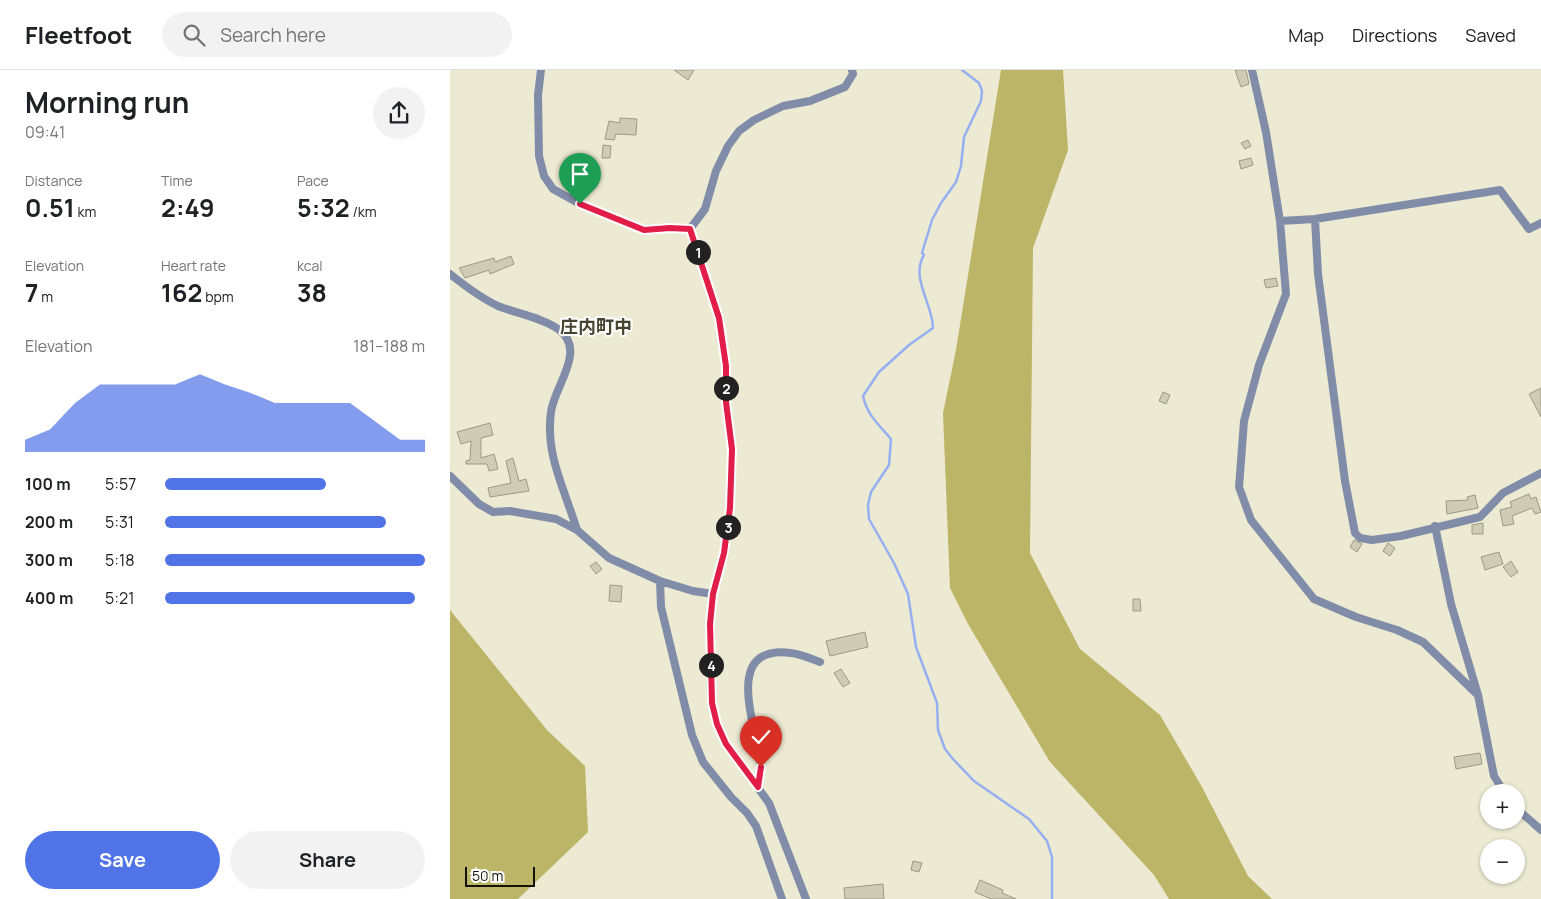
<!DOCTYPE html>
<meta charset="utf-8">
<style>
:root{--surface:#fff;--page:#f2f2f2;--text:#202124;--muted:#757577;--line:#e0e0e0;--accent:#5073e7}
body{margin:0;font-family:Manrope,"Noto Sans JP",sans-serif;background:var(--page);color:var(--text);height:100vh;display:flex;flex-direction:column;font-size:19px;white-space:nowrap}
*{box-sizing:border-box;margin:0}
p{font-size:16px;color:var(--muted)}
.icon{flex:none;width:28px;height:28px;fill:none;stroke:currentColor;stroke-width:2;stroke-linecap:round;stroke-linejoin:round}
.map{position:relative;flex:1;overflow:hidden}
.details{display:flex;flex-direction:column;background:var(--surface);width:450px}
.details>*{flex:none}
.tools{position:absolute;left:1030px;top:714px;display:grid;gap:10px}
.tools a{display:grid;place-items:center;width:45px;height:45px;border-radius:50%;background:var(--surface);box-shadow:0 1px 4px #0004;font-size:25px}
.scale{position:absolute;left:15px;bottom:12px;width:70px;box-sizing:border-box;padding-left:5px;border:2px solid #121209;border-top:0;font-size:14px;line-height:18px;white-space:nowrap;color:#121209;-webkit-text-stroke:4px #fff;paint-order:stroke}
.pin{position:absolute;display:grid;place-items:center;width:42px;height:42px;color:#fff;margin:-51px -21px;border-radius:50% 50% 50% 0;rotate:-45deg;box-shadow:0 0 5px #0007}
.pin .icon{rotate:45deg}
.km{position:absolute;width:25px;height:25px;margin:-12px;border-radius:50%;background:#222;color:#fff;font-size:14px;line-height:25px;text-align:center}
.round{display:grid;place-items:center;flex:none;width:52px;height:52px;border-radius:26px;background:var(--page)}
.summary{display:flex;align-items:center;justify-content:space-between;height:85px;padding:0 25px}
h1{font-size:28px;font-weight:700;line-height:38px}
.stats{display:grid;grid-template-columns:repeat(3,1fr);gap:8px;height:85px;padding:5px 25px}
.stats div{display:grid;align-content:center}
.stats b{font-size:25px;font-weight:700}
.stats small{font-size:14px;font-weight:400}
.stats p{font-size:14px}
.chart{height:140px;padding:10px 25px}
.chart p{display:flex;justify-content:space-between}
.chart svg{width:100%;height:90px;margin-top:5px;fill:var(--accent);opacity:.7}
.action{display:flex;gap:10px;margin-top:auto;padding:10px 25px}
.action a{flex:1;height:58px;border-radius:30px;background:var(--accent);color:#fff;font-size:20px;font-weight:700;line-height:58px;text-align:center}
.action a+a{background:var(--page);color:var(--text)}
ul{padding:0 25px;list-style:none;font-size:16px}
li{display:grid;grid-template-columns:80px 60px 1fr;align-items:center;height:38px}
li i{height:12px;border-radius:6px;background:var(--accent)}
header{display:flex;align-items:center;gap:30px;box-sizing:border-box;height:70px;padding:0 25px;background:var(--surface);border-bottom:1px solid var(--line)}
header strong{font-size:24px}
nav{display:flex;gap:28px;margin-inline-start:auto;font-size:18px}
.search{width:350px;height:45px;background:var(--page);display:flex;align-items:center;gap:12px;box-sizing:border-box;padding:0 18px;border-radius:28px;color:var(--muted);font-size:19px}
main{display:flex;flex:1;min-height:0}
.map>svg:first-child{display:block}
.forest{fill:#bcb467}
.lines{fill:none;stroke-linecap:round;stroke-linejoin:round}
.stream{stroke:#96aff0;stroke-width:2.5}
.building{fill:#ceccb4;stroke:#9c9a83}
.minor{stroke:#818ca8;stroke-width:8}
.route-casing{stroke:#fff;stroke-width:10}
.route{stroke:#e11d48;stroke-width:6}
.labels{text-anchor:middle;dominant-baseline:central;stroke-width:4;stroke-linejoin:round;paint-order:stroke}
.quarter-label{font-size:18px;font-weight:bold;fill:#474531;stroke:#fff}
</style>
<header>
<strong>Fleetfoot</strong>
<div class="search"><svg class="icon" aria-label="search" viewBox="0 0 24 24"><circle cx="10" cy="10" r="6"/><path d="M15 15l6 6"/></svg>Search here</div>
<nav><a>Map</a><a>Directions</a><a>Saved</a></nav>
</header>
<main>
<section class="details">
<div class="summary"><div><h1>Morning run</h1><p>09:41</p></div><a class="round"><svg class="icon" aria-label="share" viewBox="0 0 24 24"><path d="M12 15V3M7 8l5-5 5 5M5 13v7h14v-7"/></svg></a></div>
<div class="stats">
<div><p>Distance</p><b>0.51<small> km</small></b></div>
<div><p>Time</p><b>2:49</b></div>
<div><p>Pace</p><b>5:32<small> /km</small></b></div>
</div>
<div class="stats">
<div><p>Elevation</p><b>7<small> m</small></b></div>
<div><p>Heart rate</p><b>162<small> bpm</small></b></div>
<div><p>kcal</p><b>38</b></div>
</div>
<div class="chart"><p><span>Elevation</span>181–188 m</p>
<svg viewBox="0 0 160 44" preserveAspectRatio="none"><path d="M0 44V38L10 33L20 20L30 11L40 11L50 11L60 11L70 6L80 11L90 15L100 20L110 20L120 20L130 20L140 29L150 38L160 38V44z"/></svg>
</div>
<ul>
<li><b>100 m</b>5:57<i style="width:62%"></i></li>
<li><b>200 m</b>5:31<i style="width:85%"></i></li>
<li><b>300 m</b>5:18<i style="width:100%"></i></li>
<li><b>400 m</b>5:21<i style="width:96%"></i></li>
</ul>
<div class="action"><a>Save</a><a>Share</a></div>
</section>
<div class="map">
<svg width="1091" height="829" viewBox="0 0 1091 829">
<rect width="100%" height="100%" fill="#ecead2"/>
<path class="forest" d="M551 0H613L618 80 583 178 580 483 630 579 710 645 752 717 798 806 822 829H719L704 805 600 692 518 554 500 518 493 343 506 280Z
M0 540 97 660 135 696 138 762 68 829H0Z"/>
<g class="lines">
<path class="stream" d="M512 0 529 13 532 21 531 31 514 67 511 96 506 112 491 133 482 150 472 183 474 185C460 208 483 234 483 258L459 275 429 302 413 326C417 345 429 355 441 369L439 395 421 422 418 435 419 449 444 493 458 524 466 577 487 633 488 660 495 679 502 688 524 711 579 749 597 771 602 787V829"/>
</g>
<path class="building" d="M224 0H244L238 10Z
M785 0H796L799 14 791 17Z
M170 48 187 49 186 65 166 64 164 70 155 69 159 51 170 53Z
M798 70 801 76 795 79 791 73Z
M153 75 161 76 160 88H152Z
M801 88 803 95 791 99 789 91Z
M61 186 64 194 40 204 39 200 15 208 9 198 44 188 45 192Z
M826 208 828 216 816 218 814 210Z
M1091 318V347L1079 324Z
M713 322 720 325 716 334 709 331Z
M40 353 43 365 31 368V388L44 384 48 399 39 401 37 394H16V391L20 390 21 371 11 374 7 362Z
M63 388 69 411 76 409 79 421 40 427 38 418 61 413 56 391Z
M1079 424 1081 429 1086 427 1091 442 1085 444 1082 438 1062 446 1064 454 1053 456 1050 440 1062 437 1060 432Z
M1025 425 1028 438 997 444 996 431 1018 430 1017 427Z
M1033 453V464H1022V455Z
M904 470 912 474 907 482 900 477Z
M938 473 945 478 940 486 933 481Z
M1049 482 1053 494 1035 500 1031 487Z
M1061 491 1068 502 1061 507 1053 497Z
M146 492 152 499 146 504 140 496Z
M160 515 172 516 171 532 159 531Z
M683 529H690L691 541H683Z
M415 562 418 577 380 586 376 571Z
M391 599 400 613 393 617 384 603Z
M1030 683 1032 694 1006 699 1004 687Z
M463 791 472 793 469 802 461 800Z
M530 810 553 820 552 823 566 829H541L525 822Z
M433 814 434 829H395L394 818Z"/>
<g class="lines">
<path class="minor" d="M91 0 88 25 89 86 94 106 103 119 130 134 194 160 219 158 240 159
M802 0 816 62 830 151 836 224 809 295 794 351 789 417 801 450 864 529 906 547 947 560 973 572 1028 625
M865 149 868 204 895 411 905 463 910 468 922 470 951 466 1030 447 1053 423 1091 403
M830 151 865 149 1050 120 1079 159 1091 153
M240 159 269 248 276 295V333L282 379 280 438 275 483 263 524 260 554 261 633 267 654 276 674 319 733 356 829
M240 159 255 139 266 101 278 76 289 61 304 50 333 36 360 31 395 17 403 4 402 0
M0 204C15 216 31 228 48 236 65 243 93 248 108 259 138 280 104 316 101 342 95 385 115 420 127 460
M0 406 29 434 43 442 60 441 106 449 127 460 159 488 210 511 243 521 263 524
M985 456 1001 534 1028 625 1044 706 1054 722
M210 511 211 537 242 665 253 692 281 727 297 743 306 756 332 829
M309 717C309 711 311 704 311 698 311 687 307 675 305 664 297 628 285 576 341 583 351 584 361 589 370 592
M1066 738 1091 760"/>
</g>
<g class="lines">
<defs>
<path id="route" d="M130 134 194 160 220 158 240 159 269 248 276 296V332L282 379 280 438 274 483 263 524 260 554 262 633 267 654 276 674 308 717 311 697"/>
</defs>
<use href="#route" class="route-casing"/>
<use href="#route" class="route"/>
</g>
<g class="labels">
<g class="quarter-label">
<text x="146" y="256">庄内町中</text>
</g>
</g>
</svg>
<div class="tools">
<a>+</a>
<a>−</a>
</div>
<div class="scale">50 m</div>
<div class="pin" style="left:130px;top:134px;background:#1e9e55"><svg class="icon" aria-label="arrive" viewBox="0 0 24 24"><path d="M6 21V4h12l-3 4 3 4H6"/></svg></div>
<div class="pin" style="left:311px;top:697px;background:#d93025"><svg class="icon" aria-label="check" viewBox="0 0 24 24"><path d="M5 12l5 5 9-10"/></svg></div>
<b class="km" style="left:248px;top:182px">1</b>
<b class="km" style="left:276px;top:318px">2</b>
<b class="km" style="left:278px;top:457px">3</b>
<b class="km" style="left:261px;top:595px">4</b>
</div>
</main>
